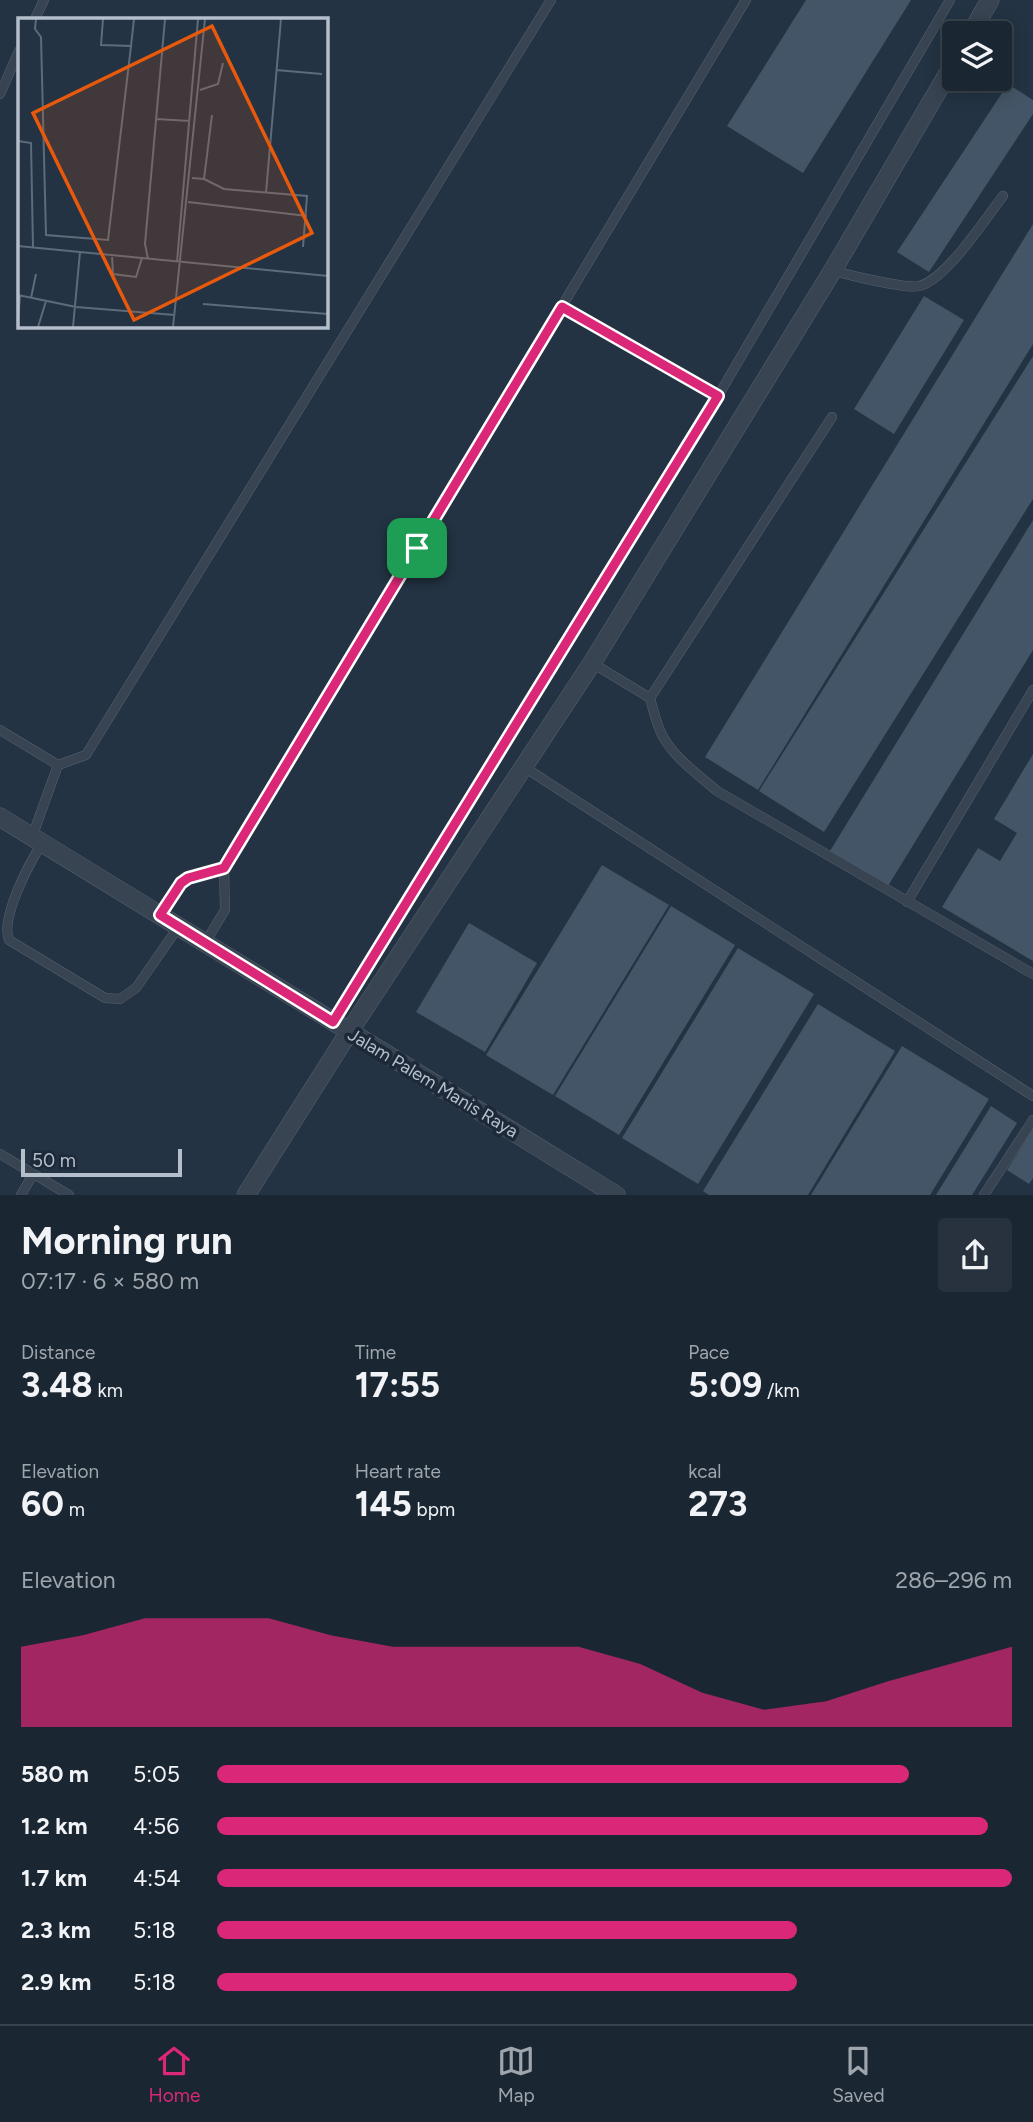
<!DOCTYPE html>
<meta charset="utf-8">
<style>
:root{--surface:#1a2632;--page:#27323e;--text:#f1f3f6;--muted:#9fa5ac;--line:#38434d;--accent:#db2777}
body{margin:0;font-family:Figtree,sans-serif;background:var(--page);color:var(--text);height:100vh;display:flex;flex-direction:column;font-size:26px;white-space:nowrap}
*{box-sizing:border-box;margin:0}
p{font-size:23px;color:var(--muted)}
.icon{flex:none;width:38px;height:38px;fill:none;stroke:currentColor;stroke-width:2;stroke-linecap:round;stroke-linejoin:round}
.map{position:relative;height:1195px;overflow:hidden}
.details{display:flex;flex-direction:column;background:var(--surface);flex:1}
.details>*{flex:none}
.buttons{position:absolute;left:942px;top:21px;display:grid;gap:14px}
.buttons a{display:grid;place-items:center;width:70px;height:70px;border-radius:7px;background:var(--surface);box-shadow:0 4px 18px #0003,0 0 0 2px var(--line);font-size:35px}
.scale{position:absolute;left:21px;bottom:18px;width:161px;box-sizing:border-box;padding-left:7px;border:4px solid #b5bfcc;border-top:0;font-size:19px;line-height:24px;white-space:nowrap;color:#b5bfcc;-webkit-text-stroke:5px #1d2938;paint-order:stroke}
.pin{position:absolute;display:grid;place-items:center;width:60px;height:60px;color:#fff;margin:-30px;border-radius:14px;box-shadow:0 4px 10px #0006}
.round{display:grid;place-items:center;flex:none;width:74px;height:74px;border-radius:7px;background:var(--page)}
.head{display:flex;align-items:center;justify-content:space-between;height:119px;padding:0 21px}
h1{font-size:38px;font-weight:700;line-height:52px}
.figures{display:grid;grid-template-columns:repeat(3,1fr);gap:10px;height:119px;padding:7px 21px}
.figures div{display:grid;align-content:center}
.figures b{font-size:35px;font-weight:700}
.figures small{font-size:19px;font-weight:400}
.figures p{font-size:19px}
.chart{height:196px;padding:14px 21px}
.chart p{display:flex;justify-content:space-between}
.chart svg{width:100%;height:126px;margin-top:7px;fill:var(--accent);opacity:.7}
ul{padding:0 21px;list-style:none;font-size:23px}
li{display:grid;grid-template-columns:112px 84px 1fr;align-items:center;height:52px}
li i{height:18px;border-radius:9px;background:var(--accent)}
.menu{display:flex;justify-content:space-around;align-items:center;height:98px;border-top:2px solid var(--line);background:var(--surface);font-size:19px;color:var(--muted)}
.menu a{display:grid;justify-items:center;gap:4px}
.menu .on{color:var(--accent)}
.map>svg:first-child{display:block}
.building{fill:#445567}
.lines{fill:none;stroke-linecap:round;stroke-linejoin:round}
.service-casing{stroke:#566270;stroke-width:10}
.minor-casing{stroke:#566270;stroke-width:19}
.service{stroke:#384452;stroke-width:9}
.minor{stroke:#384452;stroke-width:18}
.route-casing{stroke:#fff;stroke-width:14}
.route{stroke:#db2777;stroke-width:9}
.labels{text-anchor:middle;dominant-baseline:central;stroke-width:7;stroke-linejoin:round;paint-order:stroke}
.street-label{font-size:18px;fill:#b5bfcc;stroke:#1d2938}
.inset-road{fill:none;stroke:#5d6b7a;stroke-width:2}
.view{fill:#e8590c;fill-opacity:0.15;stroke:#e8590c;stroke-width:3.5}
.inset-edge{fill:none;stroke:#b5bfcc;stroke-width:3.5}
</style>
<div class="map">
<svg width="1033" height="1195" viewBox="0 0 1033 1195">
<rect width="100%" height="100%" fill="#233343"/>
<path class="building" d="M806 0H911L803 173 727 126Z
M1008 84 1033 100V114L929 272 897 252Z
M1033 224V344L758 790 705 757Z
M924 296 964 320 894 434 854 409Z
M1033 356V499L824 832 759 791Z
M1033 520V650L888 886 830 851Z
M1033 754V961L942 907 978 848 1000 861 1017 833 994 819Z
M602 865 669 905 553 1095 486 1055Z
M671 906 735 945 619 1135 555 1096Z
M469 923 537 963 485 1052 416 1012Z
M738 948 814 994 698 1184 622 1138Z
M818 1004 895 1051 808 1195H709L703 1191Z
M902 1046 989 1099 930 1195H811Z
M991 1106 1017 1123 972 1195H936Z
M1033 1129V1178L1029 1184 1007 1170Z"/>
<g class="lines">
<defs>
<path id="service" d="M35 19 44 0
M0 94 19 51
M833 270C847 275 906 289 919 286 946 280 985 219 1003 196
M562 307 718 396
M592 663 650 698 832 417
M650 698C654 712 657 728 665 740 677 760 700 776 717 791L1033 974
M0 730 58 765 86 755 551 0
M524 767 1033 1096
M32 837 58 765
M42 843C29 864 0 918 9 940L105 998 120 999 136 988 179 926
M907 902 1033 690
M160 915 181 883 188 878 224 868
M205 943 225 910 224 868 746 0
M333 1022 718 396 950 0
M0 1154 69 1195
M21 1195 33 1174
M984 1195 1033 1120"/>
<path id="minor" d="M971 33 990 0
M0 817 616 1195
M246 1195 349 1032 592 663 833 270 954 63"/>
</defs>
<use href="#service" class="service-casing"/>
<use href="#minor" class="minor-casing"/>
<use href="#service" class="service"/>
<use href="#minor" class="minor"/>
</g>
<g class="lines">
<defs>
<path id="route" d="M562 307 718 396 333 1022 160 915 181 883 188 878 224 868Z"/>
</defs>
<use href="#route" class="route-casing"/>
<use href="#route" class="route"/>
</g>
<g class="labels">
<g class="street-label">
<text transform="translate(433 1083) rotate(31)">Jalam Palem Manis Raya</text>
</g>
</g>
<g transform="translate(18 18)">
<rect width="310" height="310" fill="#233343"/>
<path class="inset-road" d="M18 1 17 11 23 19 28 217 90 222 113 28 83 27 85 1M113 28 116 1M258 52 304 56M182 72 200 66 205 45M138 101 172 103M0 123 13 125 15 230M174 160 186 161 194 97M186 161 206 171 289 178 285 229M248 175 263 1M170 184 289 198M0 228 310 258M94 237 95 256 118 259 124 240M130 241 127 226 147 1M159 244 180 1M0 277 58 289 157 297M13 280 18 256M185 286 310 296M0 301 2 278M20 309 28 283M55 309 62 234M155 309 187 1"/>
<path class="view" d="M194 8 294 215 116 302 15 95Z"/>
<rect width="310" height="310" class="inset-edge"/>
</g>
</svg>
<div class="buttons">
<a><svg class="icon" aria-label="layers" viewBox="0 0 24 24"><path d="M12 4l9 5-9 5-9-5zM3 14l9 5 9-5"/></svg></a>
</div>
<div class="scale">50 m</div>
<div class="pin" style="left:417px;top:548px;background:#1e9e55"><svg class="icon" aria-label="arrive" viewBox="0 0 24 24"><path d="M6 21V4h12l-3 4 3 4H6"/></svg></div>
</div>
<section class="details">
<div class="head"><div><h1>Morning run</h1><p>07:17 · 6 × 580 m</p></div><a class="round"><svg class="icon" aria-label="share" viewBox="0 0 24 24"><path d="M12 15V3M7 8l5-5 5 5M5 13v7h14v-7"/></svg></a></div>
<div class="figures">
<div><p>Distance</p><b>3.48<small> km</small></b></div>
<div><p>Time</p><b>17:55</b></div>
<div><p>Pace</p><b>5:09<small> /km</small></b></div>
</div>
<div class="figures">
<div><p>Elevation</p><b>60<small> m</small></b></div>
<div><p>Heart rate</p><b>145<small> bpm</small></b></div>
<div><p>kcal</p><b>273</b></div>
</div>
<div class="chart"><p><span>Elevation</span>286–296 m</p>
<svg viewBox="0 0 160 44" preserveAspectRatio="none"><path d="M0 44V16L10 12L20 6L30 6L40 6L50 12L60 16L70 16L80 16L90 16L100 22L110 32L120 38L130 35L140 28L150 22L160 16V44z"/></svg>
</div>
<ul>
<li><b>580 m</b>5:05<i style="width:87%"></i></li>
<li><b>1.2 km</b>4:56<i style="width:97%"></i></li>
<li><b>1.7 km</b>4:54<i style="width:100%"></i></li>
<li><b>2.3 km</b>5:18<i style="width:73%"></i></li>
<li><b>2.9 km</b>5:18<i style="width:73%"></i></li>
</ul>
</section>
<nav class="menu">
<a class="on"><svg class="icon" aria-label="home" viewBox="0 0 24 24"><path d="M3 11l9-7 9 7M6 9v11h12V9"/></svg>Home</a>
<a><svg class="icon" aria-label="map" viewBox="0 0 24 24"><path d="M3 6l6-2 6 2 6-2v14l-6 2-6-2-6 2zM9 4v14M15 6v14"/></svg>Map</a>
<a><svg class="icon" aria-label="saved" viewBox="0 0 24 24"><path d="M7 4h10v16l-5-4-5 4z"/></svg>Saved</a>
</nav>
